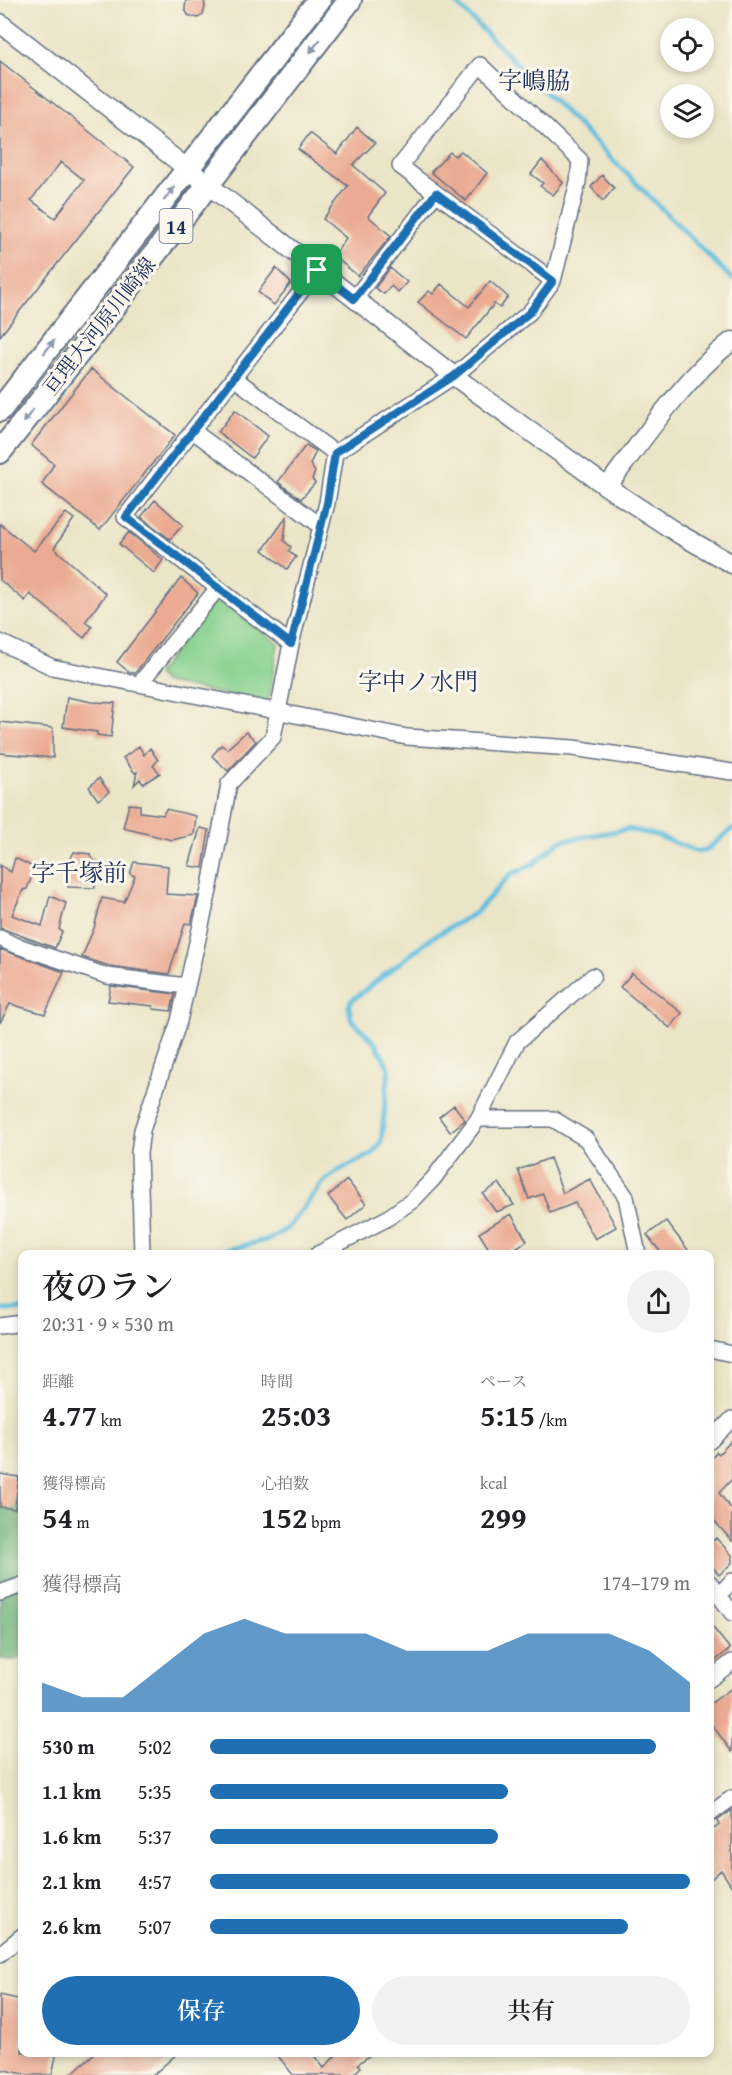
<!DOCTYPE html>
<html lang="ja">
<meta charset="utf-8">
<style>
:root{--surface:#fff;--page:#f2f2f2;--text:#202124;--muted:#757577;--accent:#1f6fb2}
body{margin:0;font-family:"Gentium Book Plus","Noto Serif JP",serif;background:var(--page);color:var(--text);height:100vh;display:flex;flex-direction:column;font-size:22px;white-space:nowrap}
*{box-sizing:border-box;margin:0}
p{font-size:20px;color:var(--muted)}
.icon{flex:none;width:33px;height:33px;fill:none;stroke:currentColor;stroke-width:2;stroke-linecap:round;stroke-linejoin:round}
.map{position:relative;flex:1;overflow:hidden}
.panel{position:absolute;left:18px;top:1250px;width:696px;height:807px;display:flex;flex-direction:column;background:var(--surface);border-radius:12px;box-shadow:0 3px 9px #0003}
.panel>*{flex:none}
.fabs{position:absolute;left:660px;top:18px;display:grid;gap:12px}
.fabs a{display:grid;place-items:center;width:54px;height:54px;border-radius:50%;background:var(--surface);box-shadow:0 3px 9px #0003;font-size:30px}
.pin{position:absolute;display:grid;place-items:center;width:51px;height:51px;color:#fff;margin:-26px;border-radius:12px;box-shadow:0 3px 9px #0006}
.round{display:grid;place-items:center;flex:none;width:63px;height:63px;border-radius:32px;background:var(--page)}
.headline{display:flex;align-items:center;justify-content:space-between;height:102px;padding:0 24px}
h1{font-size:33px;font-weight:600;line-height:45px}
.figures{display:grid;grid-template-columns:repeat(3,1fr);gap:9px;height:102px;padding:6px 24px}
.figures div{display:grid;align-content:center}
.figures b{font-size:30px;font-weight:600}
.figures small{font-size:16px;font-weight:400}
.figures p{font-size:16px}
.chart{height:168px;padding:12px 24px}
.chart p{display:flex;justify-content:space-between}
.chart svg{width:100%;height:108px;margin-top:6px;fill:var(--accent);opacity:.7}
.cta{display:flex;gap:12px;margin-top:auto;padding:12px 24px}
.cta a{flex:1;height:69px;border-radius:36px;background:var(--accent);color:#fff;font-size:24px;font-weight:600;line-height:69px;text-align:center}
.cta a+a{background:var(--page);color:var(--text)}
ul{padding:0 24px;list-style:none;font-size:20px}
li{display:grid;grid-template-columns:96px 72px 1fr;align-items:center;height:45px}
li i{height:15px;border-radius:8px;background:var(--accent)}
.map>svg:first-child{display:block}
.green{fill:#88d18e;stroke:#528076;stroke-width:1.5}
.forest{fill:#6eb379;stroke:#44716c;stroke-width:1.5}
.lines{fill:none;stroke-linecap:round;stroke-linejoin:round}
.stream{stroke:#5fbddd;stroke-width:5}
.building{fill:#ebab93;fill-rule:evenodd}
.minor-casing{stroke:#646f83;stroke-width:18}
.tertiary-casing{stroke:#646f83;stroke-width:21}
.primary-casing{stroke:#646f83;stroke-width:26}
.minor{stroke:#fff;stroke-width:15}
.tertiary{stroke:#fff;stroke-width:18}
.primary{stroke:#fff;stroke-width:22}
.oneway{fill:#8d97ae}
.route-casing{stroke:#fff;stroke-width:12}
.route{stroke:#1f6fb2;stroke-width:8}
.labels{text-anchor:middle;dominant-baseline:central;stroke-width:6;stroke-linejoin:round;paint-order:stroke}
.shield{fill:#fbf7ec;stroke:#5e6b89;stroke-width:1.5}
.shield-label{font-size:20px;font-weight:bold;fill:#1b2f5e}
.street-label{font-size:21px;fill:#1b2f5e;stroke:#fbf7ec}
.quarter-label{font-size:24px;fill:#1b2f5e;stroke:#fbf7ec}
</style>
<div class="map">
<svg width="732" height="2075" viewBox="0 0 732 2075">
<rect width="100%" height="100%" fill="#fbf7ec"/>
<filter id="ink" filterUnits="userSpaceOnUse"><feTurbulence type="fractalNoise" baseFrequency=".0167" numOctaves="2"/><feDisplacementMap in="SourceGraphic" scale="12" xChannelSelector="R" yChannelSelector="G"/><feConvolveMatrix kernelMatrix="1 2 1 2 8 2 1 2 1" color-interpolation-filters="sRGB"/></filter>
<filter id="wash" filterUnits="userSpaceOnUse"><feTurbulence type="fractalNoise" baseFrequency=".008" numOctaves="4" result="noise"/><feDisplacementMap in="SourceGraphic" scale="24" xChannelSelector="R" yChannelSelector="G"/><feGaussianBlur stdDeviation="1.35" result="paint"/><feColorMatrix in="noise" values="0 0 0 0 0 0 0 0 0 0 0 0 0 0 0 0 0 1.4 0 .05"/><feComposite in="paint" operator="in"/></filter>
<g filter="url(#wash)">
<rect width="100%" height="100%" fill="#ebe5c7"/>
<path class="green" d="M220 601 278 643 268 703 163 682 157 674 210 604Z"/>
<path class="forest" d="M22 1483V1658L13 1660 0 1659V1501Z"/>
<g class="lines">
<path class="stream" d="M453 0 732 279
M211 1254 270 1239 289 1227 324 1181 340 1170 372 1154 381 1142 389 1068 376 1044 351 1019 349 1006 351 1001 433 937 475 913 510 875 533 864 560 841 628 829 655 835 696 851H705L732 829
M0 1309H22"/>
</g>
<g id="blocks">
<path class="building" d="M186 0H204L205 7 203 14 198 18 188 15 185 9Z
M0 61 134 167 0 336ZM61 162 84 180 55 218 31 200Z
M357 127 375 143 353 165 385 193 368 216 391 236 358 276 334 256 346 238 323 219 348 186 298 149 310 133 337 154Z
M461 151 487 173 466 201 431 172 450 152 455 156Z
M542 160 563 183 553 195 540 186 543 183 531 174Z
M602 175 614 188 603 201 591 187Z
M276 268 291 283 274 305 258 292Z
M390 268 407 282 398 292 391 286 384 294 375 288Z
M490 281 508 297 500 308 494 304 466 339 418 302 429 291 433 294 441 284 469 307Z
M91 369 175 435 100 530 42 484 54 464 31 445Z
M235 410 268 436 252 458 218 432Z
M306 445 316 451 310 464 315 472 312 479 315 483 301 499 278 482Z
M155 500 183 525 170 539 141 517Z
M66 513 74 519 54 548 106 594 85 622 92 627 84 638 30 594 25 601 0 580V524L34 551Z
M287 516 284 541 291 547 289 551 296 557 287 569 263 550Z
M129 532 163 560 154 573 119 544Z
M181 578 198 593 135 673 129 672 117 662Z
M67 697 92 702 115 703 111 737 97 735V732L63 727Z
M0 722 53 728V758L0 753Z
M246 732 256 741 228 771 212 756 221 745 227 749Z
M139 746 144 755 150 748 158 760 153 766 160 773 143 784 140 779 134 785 137 772 135 773 123 758Z
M99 778 109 792 98 800 89 787Z
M129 804 140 805V812L163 815 166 809 196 816 194 835 172 840 123 828Z
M200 828 209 830 203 868 189 866Z
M74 852 90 854 92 860 98 861 95 888 68 887 70 860Z
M15 858 35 868 27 889 23 890 12 915 42 926 50 896 66 903 59 929 62 932 55 948 0 928V865L11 872Z
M134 862 168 866 166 894 198 896 191 924 185 923 169 974 109 966 82 957 94 928 102 898 124 902 135 876 130 874Z
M0 949 64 972 45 1014 10 1004 0 1023Z
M632 973 682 1013 670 1028 620 987Z
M111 986 175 994 171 1011 153 1009V1006L108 1001Z
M454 1105 465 1120 450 1132 439 1117Z
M550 1158 563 1193 590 1179 616 1227 595 1239 575 1203 550 1213 543 1194 529 1199 518 1170Z
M347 1180 366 1204 347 1220 328 1196Z
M499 1183 514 1205 496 1212 483 1194Z
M511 1214 527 1241 506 1254H492L479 1233Z
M666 1221 691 1254H662L647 1235Z
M732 1440V1479L719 1493 732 1510V1541L710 1516V1460L717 1452 719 1454Z
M0 1474 19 1477 15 1509 0 1507Z
M716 1538 732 1555V1563L719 1575 710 1564V1544Z
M710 1624 730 1649 716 1660 710 1652Z
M732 1688V1752L710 1722V1704Z
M732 1810V1887L721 1870 710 1880V1832L719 1825 717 1821Z
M0 1995 22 2000V2052H57L52 2075H28L0 2069Z
M96 2052H179L153 2075H70Z
M275 2052H311L324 2068 339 2052H374L358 2064 361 2067 353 2075H293Z"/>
</g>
</g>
<g filter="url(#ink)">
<use href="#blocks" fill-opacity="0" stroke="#646f83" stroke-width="1.5"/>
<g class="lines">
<defs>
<path id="minor" d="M354 299 436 193
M234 378 335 453
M193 431 321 526
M0 642 52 667 407 737 573 748 732 772
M291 644 125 517 317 271
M140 683 218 588
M0 938 12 944 107 976 186 986
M478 1119H553L586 1139 626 1197 638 1254
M142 1254 139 1153 142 1130 179 1021 210 886 229 784 273 737 291 644 327 503 335 453 454 376 530 312 553 281 578 182 580 160 480 65 400 166 553 281
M318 1254 386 1219 413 1200 433 1179 478 1119 517 1042 593 976
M0 1326 22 1323
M710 1349 732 1354
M710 1441 732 1419
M710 1583 732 1613
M0 1593 22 1585
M719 1595 732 1581
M710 1679 732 1662
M710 1814 732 1798
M0 1954 22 1936"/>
<path id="tertiary" d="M0 23 454 376 607 487C641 441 687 375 732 341
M607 487 679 534 732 564"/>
<path id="primary" d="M0 410 319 0
M0 452 81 350 350 0"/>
</defs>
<use href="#minor" class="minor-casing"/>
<use href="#tertiary" class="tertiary-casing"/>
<use href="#primary" class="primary-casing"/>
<use href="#minor" class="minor"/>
<use href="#tertiary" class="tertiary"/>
<use href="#primary" class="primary"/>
</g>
<defs><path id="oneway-solid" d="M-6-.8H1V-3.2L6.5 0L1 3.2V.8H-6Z" transform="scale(1.5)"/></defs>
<g class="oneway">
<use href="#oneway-solid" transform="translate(315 46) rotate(128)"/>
<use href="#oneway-solid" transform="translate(169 194) rotate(-52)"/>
<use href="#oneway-solid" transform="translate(49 347) rotate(-52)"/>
<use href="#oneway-solid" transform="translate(28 416) rotate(128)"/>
</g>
</g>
<g class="lines" filter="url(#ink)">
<defs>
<path id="route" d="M436 193 553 281 530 312 454 376 335 453 327 503 291 644 126 517 317 270 354 299Z"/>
</defs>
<use href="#route" class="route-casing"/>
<use href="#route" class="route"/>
</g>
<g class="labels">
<rect class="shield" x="159.5" y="209" width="33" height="34" rx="4.5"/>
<g class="shield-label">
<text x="176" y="226">14</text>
</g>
<g class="street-label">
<text transform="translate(99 326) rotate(-52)">亘理大河原川崎線</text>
</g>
<g class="quarter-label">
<text x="534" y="80">字嶋脇</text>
<text x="418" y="681">字中ノ水門</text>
<text x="79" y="872">字千塚前</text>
</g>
</g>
</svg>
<div class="fabs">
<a><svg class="icon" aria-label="locate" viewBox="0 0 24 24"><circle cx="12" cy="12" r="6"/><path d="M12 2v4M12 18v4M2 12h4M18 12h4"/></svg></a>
<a><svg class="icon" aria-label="layers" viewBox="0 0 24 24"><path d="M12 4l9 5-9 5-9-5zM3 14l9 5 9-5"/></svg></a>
</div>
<div class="pin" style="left:317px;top:270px;background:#1e9e55"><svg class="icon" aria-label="arrive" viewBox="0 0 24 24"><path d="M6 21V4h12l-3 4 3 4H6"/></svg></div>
<section class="panel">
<div class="headline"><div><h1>夜のラン</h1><p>20:31 · 9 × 530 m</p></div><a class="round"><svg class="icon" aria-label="share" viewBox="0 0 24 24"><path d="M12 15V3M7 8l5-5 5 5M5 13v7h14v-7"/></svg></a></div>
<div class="figures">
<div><p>距離</p><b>4.77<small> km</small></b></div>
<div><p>時間</p><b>25:03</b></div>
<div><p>ペース</p><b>5:15<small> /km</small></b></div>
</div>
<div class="figures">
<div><p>獲得標高</p><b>54<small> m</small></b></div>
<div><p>心拍数</p><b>152<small> bpm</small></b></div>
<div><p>kcal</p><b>299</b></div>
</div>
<div class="chart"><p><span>獲得標高</span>174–179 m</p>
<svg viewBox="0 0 160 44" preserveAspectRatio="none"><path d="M0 44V32L10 38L20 38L30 25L40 12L50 6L60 12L70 12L80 12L90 19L100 19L110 19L120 12L130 12L140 12L150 19L160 32V44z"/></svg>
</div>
<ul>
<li><b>530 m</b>5:02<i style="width:93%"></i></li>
<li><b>1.1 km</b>5:35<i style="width:62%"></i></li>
<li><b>1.6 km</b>5:37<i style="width:60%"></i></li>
<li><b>2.1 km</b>4:57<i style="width:100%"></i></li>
<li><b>2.6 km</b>5:07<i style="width:87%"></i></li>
</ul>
<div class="cta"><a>保存</a><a>共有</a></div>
</section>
</div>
